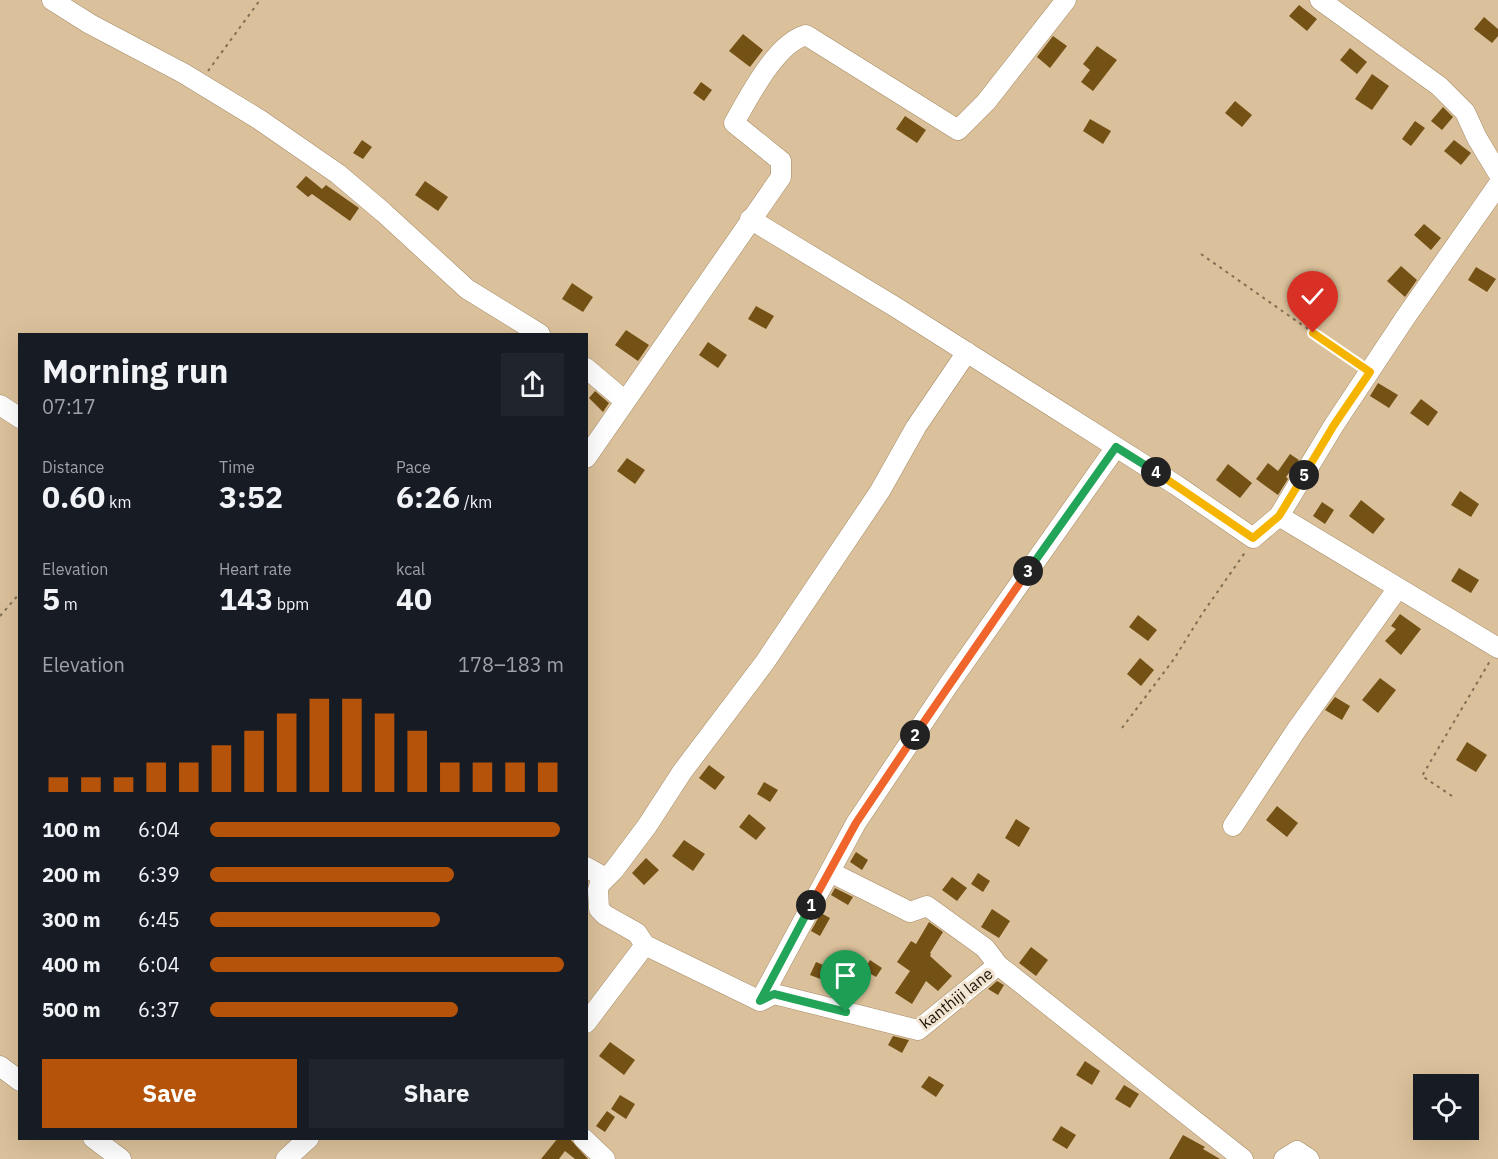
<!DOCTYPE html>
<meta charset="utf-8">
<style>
:root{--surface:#171b24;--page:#20242c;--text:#f1f3f6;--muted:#9ea1a6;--accent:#b45309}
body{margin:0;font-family:"IBM Plex Sans",sans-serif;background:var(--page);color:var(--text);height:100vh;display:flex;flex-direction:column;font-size:22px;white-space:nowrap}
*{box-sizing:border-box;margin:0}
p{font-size:20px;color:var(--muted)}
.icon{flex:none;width:33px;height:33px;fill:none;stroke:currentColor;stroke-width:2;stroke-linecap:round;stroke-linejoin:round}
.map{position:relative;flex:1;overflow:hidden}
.sheet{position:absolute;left:18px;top:333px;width:570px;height:807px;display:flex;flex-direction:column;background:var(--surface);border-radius:0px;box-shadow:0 6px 24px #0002}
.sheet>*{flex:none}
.fabs{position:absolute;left:1413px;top:1074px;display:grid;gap:12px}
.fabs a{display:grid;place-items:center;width:66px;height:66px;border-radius:0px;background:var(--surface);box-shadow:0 6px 24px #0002;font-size:30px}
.pin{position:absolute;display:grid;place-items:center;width:51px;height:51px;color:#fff;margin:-62px -26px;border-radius:50% 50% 50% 0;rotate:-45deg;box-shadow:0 0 6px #0007}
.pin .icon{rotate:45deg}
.km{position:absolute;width:30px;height:30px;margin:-15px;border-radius:50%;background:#222;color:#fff;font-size:16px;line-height:30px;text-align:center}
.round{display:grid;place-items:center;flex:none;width:63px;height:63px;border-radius:0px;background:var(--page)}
.overview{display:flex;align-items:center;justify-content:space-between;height:102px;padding:0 24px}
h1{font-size:33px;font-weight:700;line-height:45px}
.figures{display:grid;grid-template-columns:repeat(3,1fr);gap:9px;height:102px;padding:6px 24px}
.figures div{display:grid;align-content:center}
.figures b{font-size:30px;font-weight:700}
.figures small{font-size:16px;font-weight:400}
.figures p{font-size:16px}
.chart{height:168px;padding:12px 24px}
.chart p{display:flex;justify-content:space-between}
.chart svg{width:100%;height:108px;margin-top:6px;stroke:var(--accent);stroke-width:6}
.cta{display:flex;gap:12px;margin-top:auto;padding:12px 24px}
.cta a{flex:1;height:69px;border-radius:0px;background:var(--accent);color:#fff;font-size:24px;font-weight:700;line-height:69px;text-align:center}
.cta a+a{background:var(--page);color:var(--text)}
ul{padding:0 24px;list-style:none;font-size:20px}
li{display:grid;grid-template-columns:96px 72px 1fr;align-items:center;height:45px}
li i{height:15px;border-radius:8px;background:var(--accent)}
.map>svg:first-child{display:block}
.building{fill:#745115}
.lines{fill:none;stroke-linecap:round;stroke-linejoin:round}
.minor-casing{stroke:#a58c67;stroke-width:21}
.path{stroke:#816f54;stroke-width:2;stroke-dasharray:3 4.5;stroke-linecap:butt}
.minor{stroke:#fff;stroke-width:20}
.split-1-casing{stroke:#fff;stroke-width:12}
.split-2-casing{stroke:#fff;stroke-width:12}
.split-3-casing{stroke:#fff;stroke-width:12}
.split-4-casing{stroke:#fff;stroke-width:12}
.split-5-casing{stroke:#fff;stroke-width:12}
.split-6-casing{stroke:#fff;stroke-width:12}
.split-1{stroke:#22a559;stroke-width:8}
.split-2{stroke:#f0652b;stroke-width:8}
.split-3{stroke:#f0652b;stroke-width:8}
.split-4{stroke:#22a559;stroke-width:8}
.split-5{stroke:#f5b400;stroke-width:8}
.split-6{stroke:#f5b400;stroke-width:8}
.labels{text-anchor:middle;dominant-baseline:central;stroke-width:6;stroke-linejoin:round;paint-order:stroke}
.street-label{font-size:16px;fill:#1f1607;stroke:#f1e4d0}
</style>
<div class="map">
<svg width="1498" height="1159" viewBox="0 0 1498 1159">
<rect width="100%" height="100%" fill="#dbc19b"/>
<path class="building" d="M1299 5 1317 19 1307 31 1289 16Z
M1484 17 1498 29V36L1492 43 1474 29Z
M743 34 763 50 750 67 729 51Z
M1053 36 1067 46 1050 68 1037 57Z
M1097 46 1117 60 1093 91 1081 82 1090 70 1083 64Z
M1350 48 1367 62 1357 74 1340 60Z
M1372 74 1389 86 1372 110 1355 99Z
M701 82 712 90 704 101 693 93Z
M1235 101 1252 115 1242 127 1225 113Z
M1443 107 1453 117 1442 130 1431 121Z
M905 116 926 130 917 143 896 129Z
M1090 119 1111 131 1103 144 1083 131Z
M1415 121 1425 128 1411 146 1402 139Z
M362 140 372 147 363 159 353 153Z
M1454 140 1471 153 1461 165 1444 151Z
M306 176 322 189 326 185 359 208 350 221 312 194 308 197 296 187Z
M425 181 448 197 438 211 415 195Z
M1424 224 1441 238 1431 250 1414 235Z
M1401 266 1417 280 1405 297 1387 281Z
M1476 267 1496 279 1487 292 1468 280Z
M572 283 593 297 583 312 562 299Z
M756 306 774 316 766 329 748 319Z
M626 330 649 345 638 361 615 345Z
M708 342 727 355 718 368 699 355Z
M1378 383 1398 395 1389 408 1370 396Z
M595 391 609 403 603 412 589 398Z
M1421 399 1438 412 1428 426 1410 413Z
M1290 454 1299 460 1286 477 1288 479 1278 495 1256 479 1268 463 1278 471Z
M627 458 645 470 635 484 617 471Z
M1228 464 1252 483 1240 498 1216 480Z
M1460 491 1479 504 1471 517 1451 505Z
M1361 500 1385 519 1373 534 1349 516Z
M1322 502 1334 510 1325 524 1313 516Z
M1459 568 1479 580 1471 593 1451 581Z
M1400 614 1421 629 1401 655 1385 641 1396 629 1391 626Z
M1138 615 1157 630 1148 641 1129 627Z
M1140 658 1154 670 1141 686 1127 674Z
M1380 678 1396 690 1378 713 1362 700Z
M1335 697 1350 706 1342 720 1325 710Z
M1467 742 1487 755 1476 772 1456 760Z
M709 765 725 777 715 790 699 778Z
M764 782 778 790 770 802 757 794Z
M1277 806 1298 823 1287 837 1266 820Z
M749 814 766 828 756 840 739 827Z
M1016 819 1030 828 1019 847 1005 838Z
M684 840 705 854 693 871 672 856Z
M856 852 868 860 862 870 850 862Z
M646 858 659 870 644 885 632 873Z
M978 873 990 881 983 892 971 884Z
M952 877 967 888 957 901 942 890Z
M835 888 853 897 848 905 831 895Z
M992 909 1010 921 999 938 981 927Z
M821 913 830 918 820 936 811 931Z
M929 922 943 932 930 953 931 954 930 956 952 976 938 991 926 981 912 1004 895 993 910 971 897 962 911 941 916 944Z
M1031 947 1048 960 1036 976 1019 963Z
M870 960 882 968 876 977 864 970Z
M816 962 833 969 828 982 810 975Z
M997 981 1004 985 998 995 988 989Z
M893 1036 909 1040 902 1053 888 1045Z
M610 1042 635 1060 624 1075 599 1056Z
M1085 1061 1100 1071 1092 1085 1076 1075Z
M929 1076 944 1085 936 1097 921 1087Z
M1124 1085 1139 1094 1130 1108 1115 1099Z
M620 1095 635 1104 626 1119 611 1109Z
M607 1111 615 1117 605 1132 596 1126Z
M1061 1126 1076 1135 1067 1149 1052 1140Z
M1183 1135 1205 1147 1203 1149 1220 1159H1169Z
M558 1138H569L588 1159H575L565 1151 559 1159H541Z"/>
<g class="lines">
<defs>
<path id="minor" d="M52 0 90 24 183 73 260 120 338 174 383 212 467 289 540 334
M1320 0 1439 86 1465 112 1477 138 1498 173
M750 219 897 308 1176 485 1253 538 1279 516 1498 648
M586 368 625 401
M0 405 20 418
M586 458 781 177V161L734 123C749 97 776 43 806 35L958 130 986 102 1066 0
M1279 516 1334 425 1405 318 1498 185
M1233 826 1297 729 1398 588
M586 867 602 876 598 890 599 909 605 915 637 933 645 945
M830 872 910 912 927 906 985 948 998 965
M600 884 614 870 647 826 682 772 765 662 880 491 916 427 967 352
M760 1001 856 823 949 684 1116 447
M586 1023 645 945 760 1001 774 994 918 1030 998 965 1243 1159
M0 1066 20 1081
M93 1138 121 1159
M583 1138 605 1159
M286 1159 309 1138
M1284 1159 1297 1151 1309 1159"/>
</defs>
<use href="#minor" class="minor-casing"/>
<path class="path" d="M208 71 260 0
M1201 254 1355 362
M0 616 20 593
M1122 728 1174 659 1202 614 1246 551
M1452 796 1422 776 1490 661"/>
<use href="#minor" class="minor"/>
</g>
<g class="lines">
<defs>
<path id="split-1" d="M811 905 760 1001 774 994 846 1012"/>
<path id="split-2" d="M811 905 856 823 915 735"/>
<path id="split-3" d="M915 735 1028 571"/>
<path id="split-4" d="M1028 571 1116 447 1156 472"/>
<path id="split-5" d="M1156 472 1253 538 1279 516 1304 475"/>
<path id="split-6" d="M1304 475 1334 425 1370 372 1313 333"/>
</defs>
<use href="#split-1" class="split-1-casing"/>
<use href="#split-2" class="split-2-casing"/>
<use href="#split-3" class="split-3-casing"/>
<use href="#split-4" class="split-4-casing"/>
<use href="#split-5" class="split-5-casing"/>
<use href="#split-6" class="split-6-casing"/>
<use href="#split-1" class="split-1"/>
<use href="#split-2" class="split-2"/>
<use href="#split-3" class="split-3"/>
<use href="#split-4" class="split-4"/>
<use href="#split-5" class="split-5"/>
<use href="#split-6" class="split-6"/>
</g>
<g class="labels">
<g class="street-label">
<text transform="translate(956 998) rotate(-38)">kanthiji lane</text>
</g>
</g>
</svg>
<div class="fabs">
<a><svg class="icon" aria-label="locate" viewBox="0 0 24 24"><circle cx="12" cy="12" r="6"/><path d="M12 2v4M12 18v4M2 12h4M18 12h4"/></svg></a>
</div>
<div class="pin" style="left:846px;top:1012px;background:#1e9e55"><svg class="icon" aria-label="arrive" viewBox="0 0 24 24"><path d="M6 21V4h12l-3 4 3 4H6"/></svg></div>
<div class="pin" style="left:1313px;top:333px;background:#d93025"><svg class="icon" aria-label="check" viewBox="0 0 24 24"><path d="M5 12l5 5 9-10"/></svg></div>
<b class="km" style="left:811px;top:905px">1</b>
<b class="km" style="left:915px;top:735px">2</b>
<b class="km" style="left:1028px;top:571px">3</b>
<b class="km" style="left:1156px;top:472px">4</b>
<b class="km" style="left:1304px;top:475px">5</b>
<section class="sheet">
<div class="overview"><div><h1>Morning run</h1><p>07:17</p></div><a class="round"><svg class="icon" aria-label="share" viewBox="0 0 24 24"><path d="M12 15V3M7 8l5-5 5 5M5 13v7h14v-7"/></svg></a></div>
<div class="figures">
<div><p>Distance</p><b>0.60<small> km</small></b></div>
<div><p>Time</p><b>3:52</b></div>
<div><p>Pace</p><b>6:26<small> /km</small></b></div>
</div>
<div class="figures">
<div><p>Elevation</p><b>5<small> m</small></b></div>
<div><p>Heart rate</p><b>143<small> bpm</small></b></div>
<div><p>kcal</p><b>40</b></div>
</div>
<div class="chart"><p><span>Elevation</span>178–183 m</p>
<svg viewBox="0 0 160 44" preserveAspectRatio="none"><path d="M5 44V38M15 44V38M25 44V38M35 44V32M45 44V32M55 44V25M65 44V19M75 44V12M85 44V6M95 44V6M105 44V12M115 44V19M125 44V32M135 44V32M145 44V32M155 44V32"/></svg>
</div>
<ul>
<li><b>100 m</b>6:04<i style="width:99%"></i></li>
<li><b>200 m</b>6:39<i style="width:69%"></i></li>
<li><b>300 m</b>6:45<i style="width:65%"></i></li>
<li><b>400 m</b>6:04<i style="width:100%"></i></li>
<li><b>500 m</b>6:37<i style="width:70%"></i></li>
</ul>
<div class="cta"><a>Save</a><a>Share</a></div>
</section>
</div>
